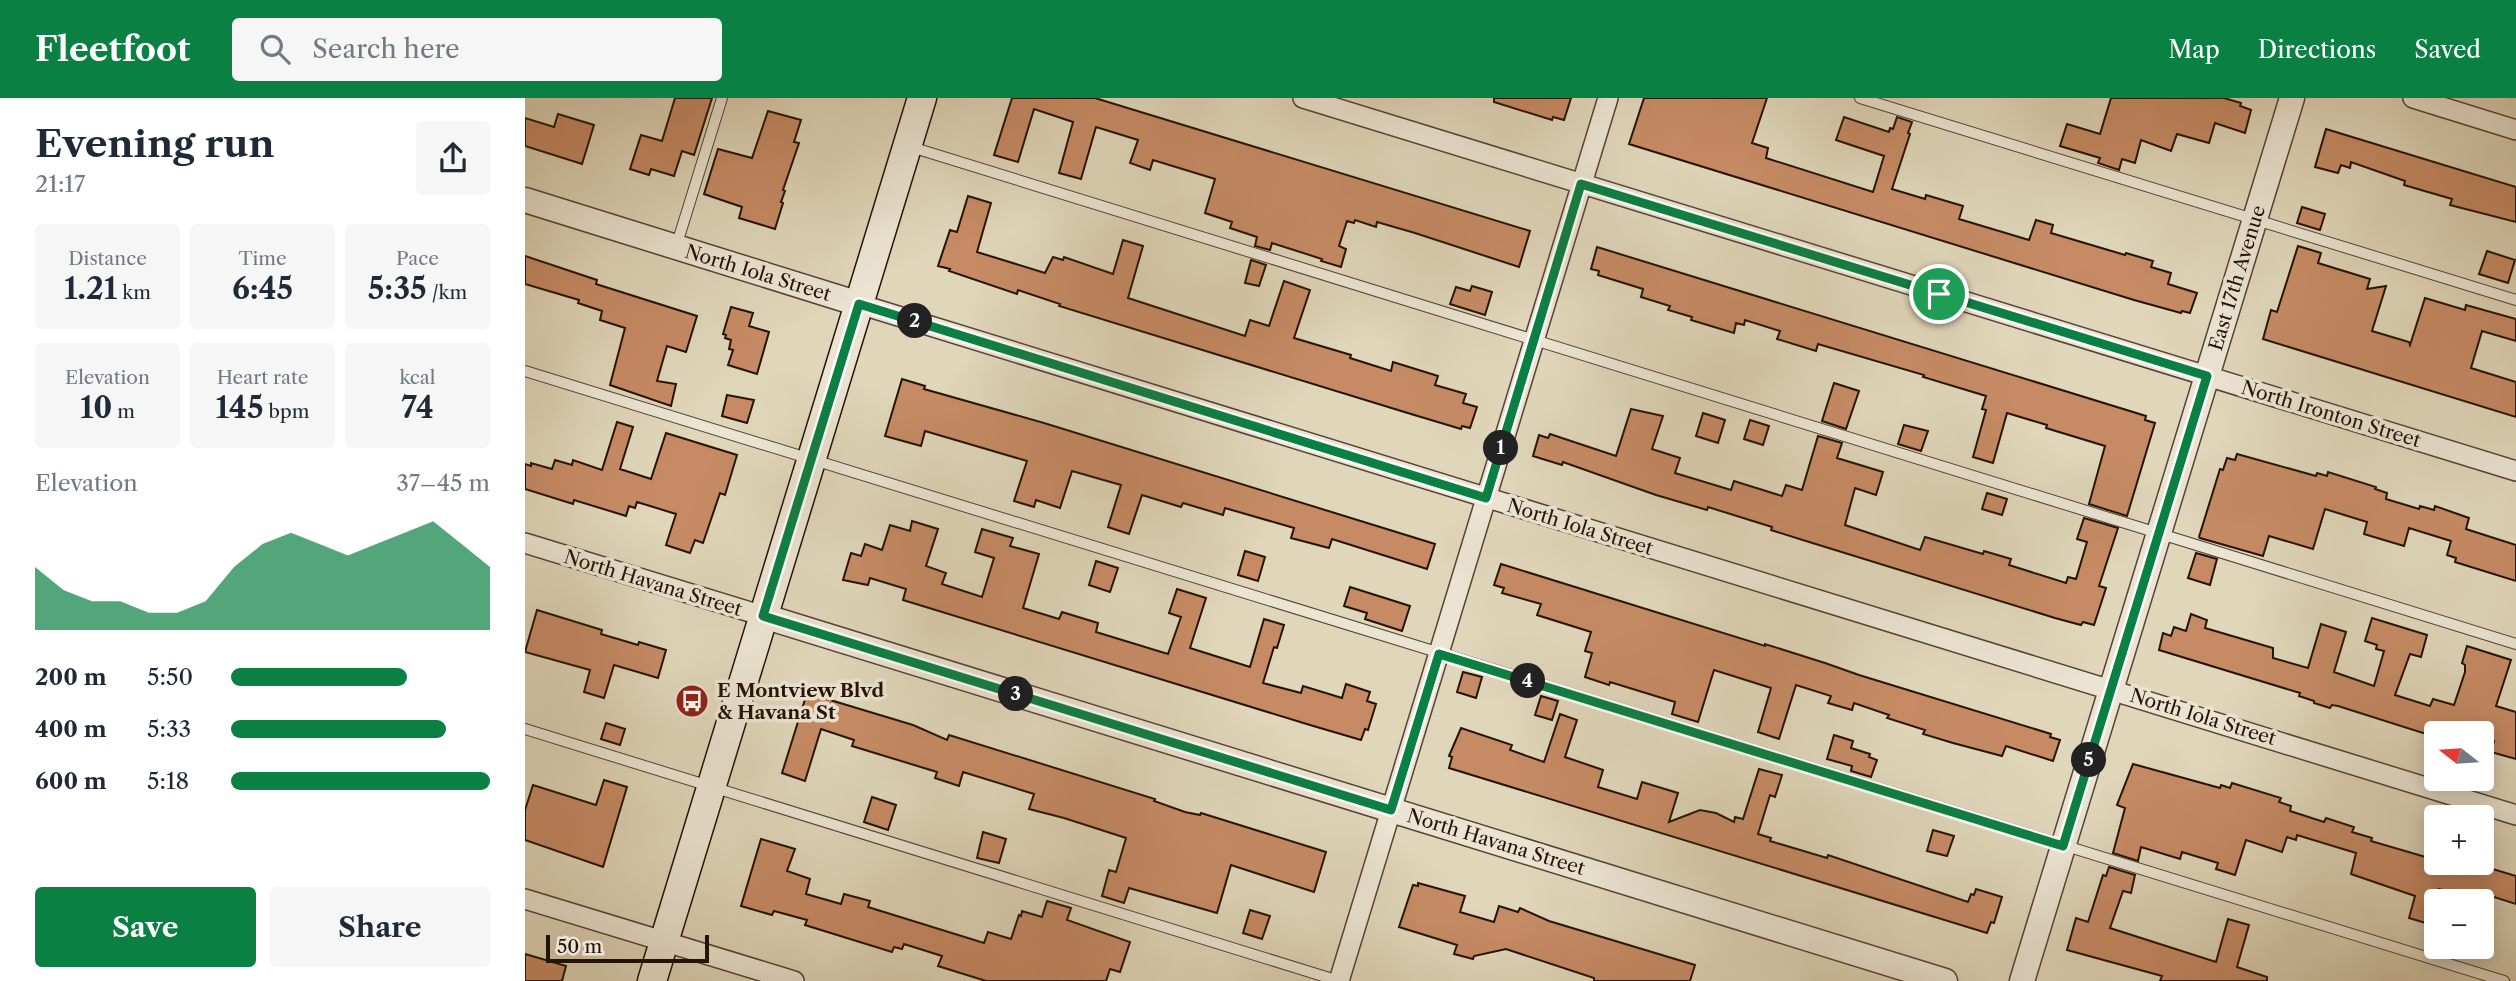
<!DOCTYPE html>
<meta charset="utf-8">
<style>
:root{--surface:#fff;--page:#f6f6f7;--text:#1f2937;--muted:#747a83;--accent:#0b8043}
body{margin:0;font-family:"Libre Caslon Text",serif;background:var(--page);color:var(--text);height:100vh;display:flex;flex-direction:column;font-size:26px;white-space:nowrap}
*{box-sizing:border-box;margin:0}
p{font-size:23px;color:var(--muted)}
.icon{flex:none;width:38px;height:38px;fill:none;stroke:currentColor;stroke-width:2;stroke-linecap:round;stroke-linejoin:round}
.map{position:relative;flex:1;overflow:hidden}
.details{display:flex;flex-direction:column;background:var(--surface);width:525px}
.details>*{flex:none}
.needle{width:46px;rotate:287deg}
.buttons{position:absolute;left:1899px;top:623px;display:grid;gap:14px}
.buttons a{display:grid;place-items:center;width:70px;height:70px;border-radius:7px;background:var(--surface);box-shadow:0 4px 18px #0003;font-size:35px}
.scale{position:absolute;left:21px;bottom:18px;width:163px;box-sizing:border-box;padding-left:7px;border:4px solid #251306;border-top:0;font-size:19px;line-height:24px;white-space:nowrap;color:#251306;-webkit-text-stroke:5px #ebe4d2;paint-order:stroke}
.pin{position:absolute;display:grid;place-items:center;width:60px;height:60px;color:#fff;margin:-30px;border:4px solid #fff;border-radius:50%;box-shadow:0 2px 7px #0007}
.km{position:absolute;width:35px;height:35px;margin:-18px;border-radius:50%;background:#222;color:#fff;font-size:19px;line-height:35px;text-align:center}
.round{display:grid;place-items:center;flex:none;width:74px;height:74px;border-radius:7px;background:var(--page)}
.overview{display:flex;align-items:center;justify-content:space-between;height:119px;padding:0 35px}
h1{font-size:38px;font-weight:700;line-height:52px}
.metrics{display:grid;grid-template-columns:repeat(3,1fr);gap:10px;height:119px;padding:7px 35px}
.metrics div{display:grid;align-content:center;border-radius:7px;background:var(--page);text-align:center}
.metrics b{font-size:30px;font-weight:700}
.metrics small{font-size:19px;font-weight:400}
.metrics p{font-size:19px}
.chart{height:196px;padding:14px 35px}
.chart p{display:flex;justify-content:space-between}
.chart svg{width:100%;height:126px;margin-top:7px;fill:var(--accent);opacity:.7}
.cta{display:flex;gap:14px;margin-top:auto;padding:14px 35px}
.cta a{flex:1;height:80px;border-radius:7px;background:var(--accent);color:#fff;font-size:28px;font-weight:700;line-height:80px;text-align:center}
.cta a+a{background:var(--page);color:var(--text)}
ul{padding:0 35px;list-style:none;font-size:23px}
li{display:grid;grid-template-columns:112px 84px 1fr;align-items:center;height:52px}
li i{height:18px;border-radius:9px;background:var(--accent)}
header{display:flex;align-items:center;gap:42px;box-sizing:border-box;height:98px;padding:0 35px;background:var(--accent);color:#fff}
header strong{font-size:33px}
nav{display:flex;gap:38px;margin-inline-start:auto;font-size:24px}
.search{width:490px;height:63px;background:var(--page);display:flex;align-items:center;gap:18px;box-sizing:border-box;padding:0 24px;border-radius:7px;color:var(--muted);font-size:26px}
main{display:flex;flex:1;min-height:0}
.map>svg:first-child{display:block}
.building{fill:#c68b65;stroke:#251306;stroke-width:2}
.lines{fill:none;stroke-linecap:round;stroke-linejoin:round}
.service-casing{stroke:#544433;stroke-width:12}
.minor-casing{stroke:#544433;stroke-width:22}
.tertiary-casing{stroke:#544433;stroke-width:27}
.secondary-casing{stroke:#251306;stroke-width:31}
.service{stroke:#ebe4d2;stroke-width:10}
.minor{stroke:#ebe4d2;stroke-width:19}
.tertiary{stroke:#ebe4d2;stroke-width:24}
.secondary{stroke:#ebe4d2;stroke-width:28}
.route-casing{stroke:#fff;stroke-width:14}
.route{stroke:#0b8043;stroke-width:9}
.labels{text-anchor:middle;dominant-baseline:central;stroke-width:7;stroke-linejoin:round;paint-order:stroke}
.street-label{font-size:19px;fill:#251306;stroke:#ebe4d2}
.poi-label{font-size:19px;font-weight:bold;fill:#251306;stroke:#ebe4d2;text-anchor:start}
</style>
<header>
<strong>Fleetfoot</strong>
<div class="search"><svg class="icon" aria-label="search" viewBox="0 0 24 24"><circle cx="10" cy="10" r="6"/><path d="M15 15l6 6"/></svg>Search here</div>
<nav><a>Map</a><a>Directions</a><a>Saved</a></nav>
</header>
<main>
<section class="details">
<div class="overview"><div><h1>Evening run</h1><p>21:17</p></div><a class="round"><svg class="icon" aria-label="share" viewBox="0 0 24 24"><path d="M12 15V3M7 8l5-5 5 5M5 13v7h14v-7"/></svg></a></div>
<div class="metrics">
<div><p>Distance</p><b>1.21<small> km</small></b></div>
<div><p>Time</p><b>6:45</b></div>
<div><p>Pace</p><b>5:35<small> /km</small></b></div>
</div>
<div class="metrics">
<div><p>Elevation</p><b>10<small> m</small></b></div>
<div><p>Heart rate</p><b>145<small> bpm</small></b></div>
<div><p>kcal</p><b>74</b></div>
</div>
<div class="chart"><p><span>Elevation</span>37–45 m</p>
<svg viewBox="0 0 160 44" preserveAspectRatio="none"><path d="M0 44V22L10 30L20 34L30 34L40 38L50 38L60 34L70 22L80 14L90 10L100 14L110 18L120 14L130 10L140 6L150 14L160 22V44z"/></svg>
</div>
<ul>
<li><b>200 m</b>5:50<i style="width:68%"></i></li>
<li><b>400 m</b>5:33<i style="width:83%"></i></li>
<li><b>600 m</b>5:18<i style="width:100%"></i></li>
</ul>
<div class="cta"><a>Save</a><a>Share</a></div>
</section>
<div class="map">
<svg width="1991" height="883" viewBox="0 0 1991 883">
<rect width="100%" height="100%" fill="#e0d6ba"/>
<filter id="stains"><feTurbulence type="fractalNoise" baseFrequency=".00286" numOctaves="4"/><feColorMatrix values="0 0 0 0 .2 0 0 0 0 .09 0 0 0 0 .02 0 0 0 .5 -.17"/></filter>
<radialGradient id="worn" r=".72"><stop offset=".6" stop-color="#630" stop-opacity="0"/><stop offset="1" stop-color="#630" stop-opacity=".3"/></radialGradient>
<path class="building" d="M150 0H187L169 57 157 53 149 78 126 71 124 77 105 71 116 37 137 43Z
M487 0H570L1005 133 994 169 890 135 852 124 851 129 830 122 829 125 822 123 814 148 821 151 816 169 796 163 797 161 747 145 745 152 730 148 732 139 705 130 707 124 680 115 690 81 628 62 625 72 605 65 613 42 571 29 556 81 534 75 548 24 509 11 493 64 469 57Z
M969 0H1046L1039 22 1028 19 1027 22 969 4Z
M1119 0H1242L1227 45 1243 50 1241 60 1348 94 1359 58 1311 42 1319 19 1364 34 1365 30 1368 31 1372 19 1387 24 1383 35 1385 36 1367 91 1400 101 1401 97 1438 108 1434 121 1504 142 1511 122 1528 127 1526 135 1600 157 1601 155 1628 163 1626 169 1646 175 1643 186 1672 195 1665 215 1657 213 1656 215 1609 202 1104 46Z
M1586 0H1699L1716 5 1715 8 1726 12 1720 35 1690 25 1684 45 1652 36 1646 53 1616 42 1610 65 1597 61 1594 72 1573 65 1575 60 1535 48 1542 26 1575 36Z
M243 13 276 22 269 44 274 45 258 92 260 93 256 104 258 105 250 131 214 120 217 109 179 96 193 51 227 60Z
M33 16 69 27 57 66 0 48V20L29 29Z
M1801 31 1991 89V124L1925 107 1927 101 1879 87 1880 83 1826 64 1825 70 1816 67 1813 75 1790 69Z
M443 98 466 105 452 154 520 175 528 159 538 162 539 159 588 176 598 142 618 148 603 200 720 238 725 222 744 228 759 183 785 192 769 240 826 257 825 260 866 273 868 264 913 278 910 287 941 296 938 305 952 309 945 330 937 328 936 331 886 316 534 208 535 206 493 192 492 196 424 173 425 171 413 168 425 132 432 134Z
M1777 109 1800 116 1795 132 1772 125Z
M1773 148 1796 155 1793 165 1845 181 1842 191 1861 188 1847 233 1884 244 1885 247 1900 200 1940 212 1941 207 1991 221V243L1957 233 1946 270 1991 284V319L1738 241 1746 212 1752 214Z
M1072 149 1621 318 1620 322 1630 325 1602 418 1564 406 1580 348 1521 330 1522 327 1482 315 1468 365 1448 359 1461 312 1457 311 1461 298 1398 279 1399 277 1293 246 1291 253 1252 241 1255 233 1220 222 1219 227 1211 225 1209 235 1166 222 1167 219 1143 212 1145 208 1116 199 1118 191 1073 177 1074 173 1066 171Z
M1962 153 1990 162 1983 185 1954 176Z
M0 158 72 182 71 186 172 218 161 254 142 248 132 283 151 286 146 308 85 287 100 230 75 222 77 213 53 205 54 202 0 186Z
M726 162 741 167 734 188 720 185Z
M947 188 967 194 960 217 925 206 931 189 945 193Z
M206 209 228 215 224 228 244 234 232 276 203 267 208 252 204 251 206 242 200 240 201 237 198 236Z
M377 281 400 288 399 291 519 325 910 446 902 471 807 441 804 450 766 440 769 430 700 410 698 417 658 405 656 409 617 397 604 436 583 429 596 387 547 373 535 410 511 402 509 409 489 403 502 363 400 333 396 348 360 338Z
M1309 285 1334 293 1321 331 1297 323Z
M202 297 229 302 222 325 197 318Z
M1106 311 1138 318 1127 351 1155 360 1150 375 1206 392 1209 383 1257 398 1261 387 1277 392 1293 338 1317 345 1312 360 1358 374 1351 397 1330 390 1320 427 1395 452 1400 439 1458 456 1459 453 1486 461 1484 467 1541 485 1543 479 1551 481 1562 444 1552 441 1559 420 1593 430 1574 488 1581 490 1569 527 1558 524 1556 527 1530 520 1281 443 1246 432 1247 429 1183 409 1182 412 1131 397 1038 364 1037 367 1008 358 1014 337 1023 340 1025 336 1091 358Z
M1178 315 1200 322 1193 345 1171 338Z
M1225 322 1244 328 1238 347 1219 341Z
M92 324 108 329 95 371 126 381 141 335 212 357 200 397 195 395 178 445 170 442 165 455 141 447 151 416 112 404 110 410 104 408 101 418 49 402 48 406 0 391V366L6 368V365L27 371 30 362 47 367 48 362 77 372Z
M1379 327 1403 333 1396 353 1373 346Z
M1712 356 1791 378 1792 375 1802 378 1803 374 1851 389 1850 391 1862 395 1861 401 1894 411 1895 408 1909 412 1910 408 1944 420 1941 431 1991 447V483L1930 464 1931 460 1922 457 1926 443 1884 430 1879 448 1839 436 1842 424 1800 411 1788 451 1744 438 1738 458 1675 440 1674 439 1695 371 1698 372 1702 360 1710 362Z
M1462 395 1482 401 1477 417 1457 411Z
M387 423 413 431 401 468 421 475 417 486 420 487 457 499 469 460 450 454 457 431 488 440 485 448 514 456 498 510 534 521 537 514 573 525 571 534 643 556 656 519 644 515 652 491 681 500 665 550 725 569 739 521 759 527 752 550 749 549 738 585 776 595 778 588 817 600 821 586 845 594 842 603 851 606 843 632 840 631 836 642 785 627 378 502 381 491 345 480 343 487 318 482 326 455 336 458 340 446 357 452 365 427 385 433Z
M720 453 740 459 733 483 713 477Z
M1671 455 1692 461 1685 487 1663 480Z
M571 463 593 470 585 494 564 487Z
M976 466 1240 548V546L1300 565 1334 577 1526 636 1525 639 1535 642 1528 663 1481 648 1477 658 1428 645 1398 636 1400 632 1362 620 1364 617 1329 605 1327 612 1303 605 1306 598 1271 587 1254 641 1233 634 1246 590 1189 572 1173 624 1147 616 1150 604 1085 584 1084 587 1060 579 1067 555 1060 553 1066 534 1012 517 1016 506 977 495 979 490 969 487Z
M825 489 885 508 877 533 840 521 842 515 819 508Z
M12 512 77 532 76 536 113 547 114 544 141 552 133 580 89 567 79 600 59 594 65 572 0 554Z
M1666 516 1682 522 1680 530 1748 550V560L1783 570 1796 526 1821 534 1809 574 1849 588 1859 553 1851 551 1852 547 1840 543 1847 520 1902 537 1896 559 1885 556 1870 597 1905 608 1908 601 1929 607 1940 574V567L1937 565 1942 548 1986 562 1971 608 1991 614V661L1966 654 1969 643 1956 639V635H1898L1813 608 1807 607 1805 610 1789 605V603L1774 598 1775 595 1634 552 1638 535 1646 538 1649 529 1661 533Z
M938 574 957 579 951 600 932 594Z
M282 595 388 627 422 642 424 637 630 701 629 703 660 714 675 717 676 715 801 754 789 794 706 767 692 815 604 790 599 805 577 798 584 772 591 774 601 740 539 720 504 711 509 696 438 674 434 688 410 680 412 674 327 648 329 642 296 631 280 683 257 675Z
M1016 598 1033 603 1027 622 1010 617Z
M1035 616 1052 622 1040 659 1078 672 1073 689 1112 701 1117 684 1153 695 1144 724 1175 712 1191 715 1209 724 1210 719 1218 721 1234 671 1257 677 1250 699 1245 697 1233 736 1246 740 1245 743 1302 760 1303 757 1443 804 1446 796 1449 797 1451 791 1477 799 1469 825 1466 824 1462 835 924 670 927 659 924 658 936 630 987 647 985 652 1019 664Z
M81 625 100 631 95 647 76 641Z
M1309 637 1328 643 1326 650 1345 656 1344 659 1352 662 1346 679 1326 673 1327 668 1302 661Z
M1608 666 1695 690 1696 687 1705 690 1707 685 1756 700 1754 704 1766 708 1765 713 1799 724 1801 720 1829 729 1827 734 1847 740 1846 743 1911 762V765H1948L1991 778V806L1947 792 1945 800 1914 791 1904 826 1884 820 1890 798 1826 776 1831 755 1772 737 1771 742 1762 739 1757 754 1721 742 1710 777 1691 771 1693 765 1657 754 1655 761 1616 749 1613 763 1588 755 1600 710 1592 707Z
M79 682 102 689 78 769 0 742V712L8 687 71 707Z
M347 699 371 707 363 732 339 724Z
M1408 732 1429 738 1422 758 1402 753Z
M458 734 481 741 474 765 452 760Z
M236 741 270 751 262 773 285 781 281 796 316 806 319 796 345 803 343 809 459 845 463 834 486 841 494 817 496 818 497 813 517 819 522 803 546 810 542 822 605 844 595 874 585 871 581 883H461L413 868 417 858 379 846 377 851 369 849 367 854 280 827 282 822 249 813 247 817 216 808Z
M1584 769 1610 777 1606 795 1598 793 1585 830 1691 864 1703 821 1724 827 1712 869 1742 879V883H1635L1637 878 1542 852 1551 820 1563 824 1578 777 1581 778Z
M893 785 940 798 935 814 969 824 974 808 993 814 995 810 1024 823 1170 867 1165 883H1069V880L981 851 949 858 948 861 929 856 932 847 874 829 888 787 893 788Z
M725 812 745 818 737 841 718 835Z
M0 856 41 868 37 883H0Z"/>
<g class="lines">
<defs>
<path id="service" d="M1335 0 1991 202
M383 48 1991 546
M151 149 197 0
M0 273 1979 883
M0 631 814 883"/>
<path id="minor" d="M778 0 1991 373
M1888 0 1991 32
M334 206 1991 717
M0 445 238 518
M0 801 269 883
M814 883 1083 0"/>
<path id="tertiary" d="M0 102 334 206
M238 518 1420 883
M1497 883 1767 0"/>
<path id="secondary" d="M127 883 397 0"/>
</defs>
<use href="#service" class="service-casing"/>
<use href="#minor" class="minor-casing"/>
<use href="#tertiary" class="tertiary-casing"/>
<use href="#secondary" class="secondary-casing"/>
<use href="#service" class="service"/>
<use href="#minor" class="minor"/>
<use href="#tertiary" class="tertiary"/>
<use href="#secondary" class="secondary"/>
</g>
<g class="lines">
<defs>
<path id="route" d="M1056 86 1682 278 1538 748 914 556 866 712 238 518 334 206 961 400Z"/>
</defs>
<use href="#route" class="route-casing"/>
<use href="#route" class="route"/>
</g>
<defs>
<symbol id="bus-disc" viewBox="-11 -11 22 22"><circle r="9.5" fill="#8f2418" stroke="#ebe4d2"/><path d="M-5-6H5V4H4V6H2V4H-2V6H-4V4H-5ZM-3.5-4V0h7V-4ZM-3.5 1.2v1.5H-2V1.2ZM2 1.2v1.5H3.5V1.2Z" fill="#fff"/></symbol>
</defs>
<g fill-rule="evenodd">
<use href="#bus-disc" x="148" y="584" width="38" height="38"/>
</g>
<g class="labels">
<g class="street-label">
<text transform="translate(233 175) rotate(17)">North Iola Street</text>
<text transform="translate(1712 180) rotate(-73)">East 17th Avenue</text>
<text transform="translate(1806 316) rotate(17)">North Ironton Street</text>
<text transform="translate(1055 429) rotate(17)">North Iola Street</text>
<text transform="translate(128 485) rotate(17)">North Havana Street</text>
<text transform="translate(1678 619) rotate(17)">North Iola Street</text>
<text transform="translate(971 744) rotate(17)">North Havana Street</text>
</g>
<g class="poi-label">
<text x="192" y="592">E Montview Blvd<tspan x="192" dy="22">&amp; Havana St</tspan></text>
</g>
</g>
<rect width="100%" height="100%" filter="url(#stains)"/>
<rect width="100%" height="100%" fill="url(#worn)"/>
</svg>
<div class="buttons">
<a><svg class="needle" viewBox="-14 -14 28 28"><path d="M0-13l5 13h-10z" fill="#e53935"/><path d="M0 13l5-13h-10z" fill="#747a83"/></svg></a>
<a>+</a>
<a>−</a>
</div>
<div class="scale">50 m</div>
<div class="pin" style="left:1414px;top:196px;background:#1e9e55"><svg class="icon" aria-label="arrive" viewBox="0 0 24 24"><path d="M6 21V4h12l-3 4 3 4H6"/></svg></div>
<b class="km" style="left:976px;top:350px">1</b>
<b class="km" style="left:390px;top:223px">2</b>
<b class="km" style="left:491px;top:596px">3</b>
<b class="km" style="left:1003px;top:583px">4</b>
<b class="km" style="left:1564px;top:662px">5</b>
</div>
</main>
